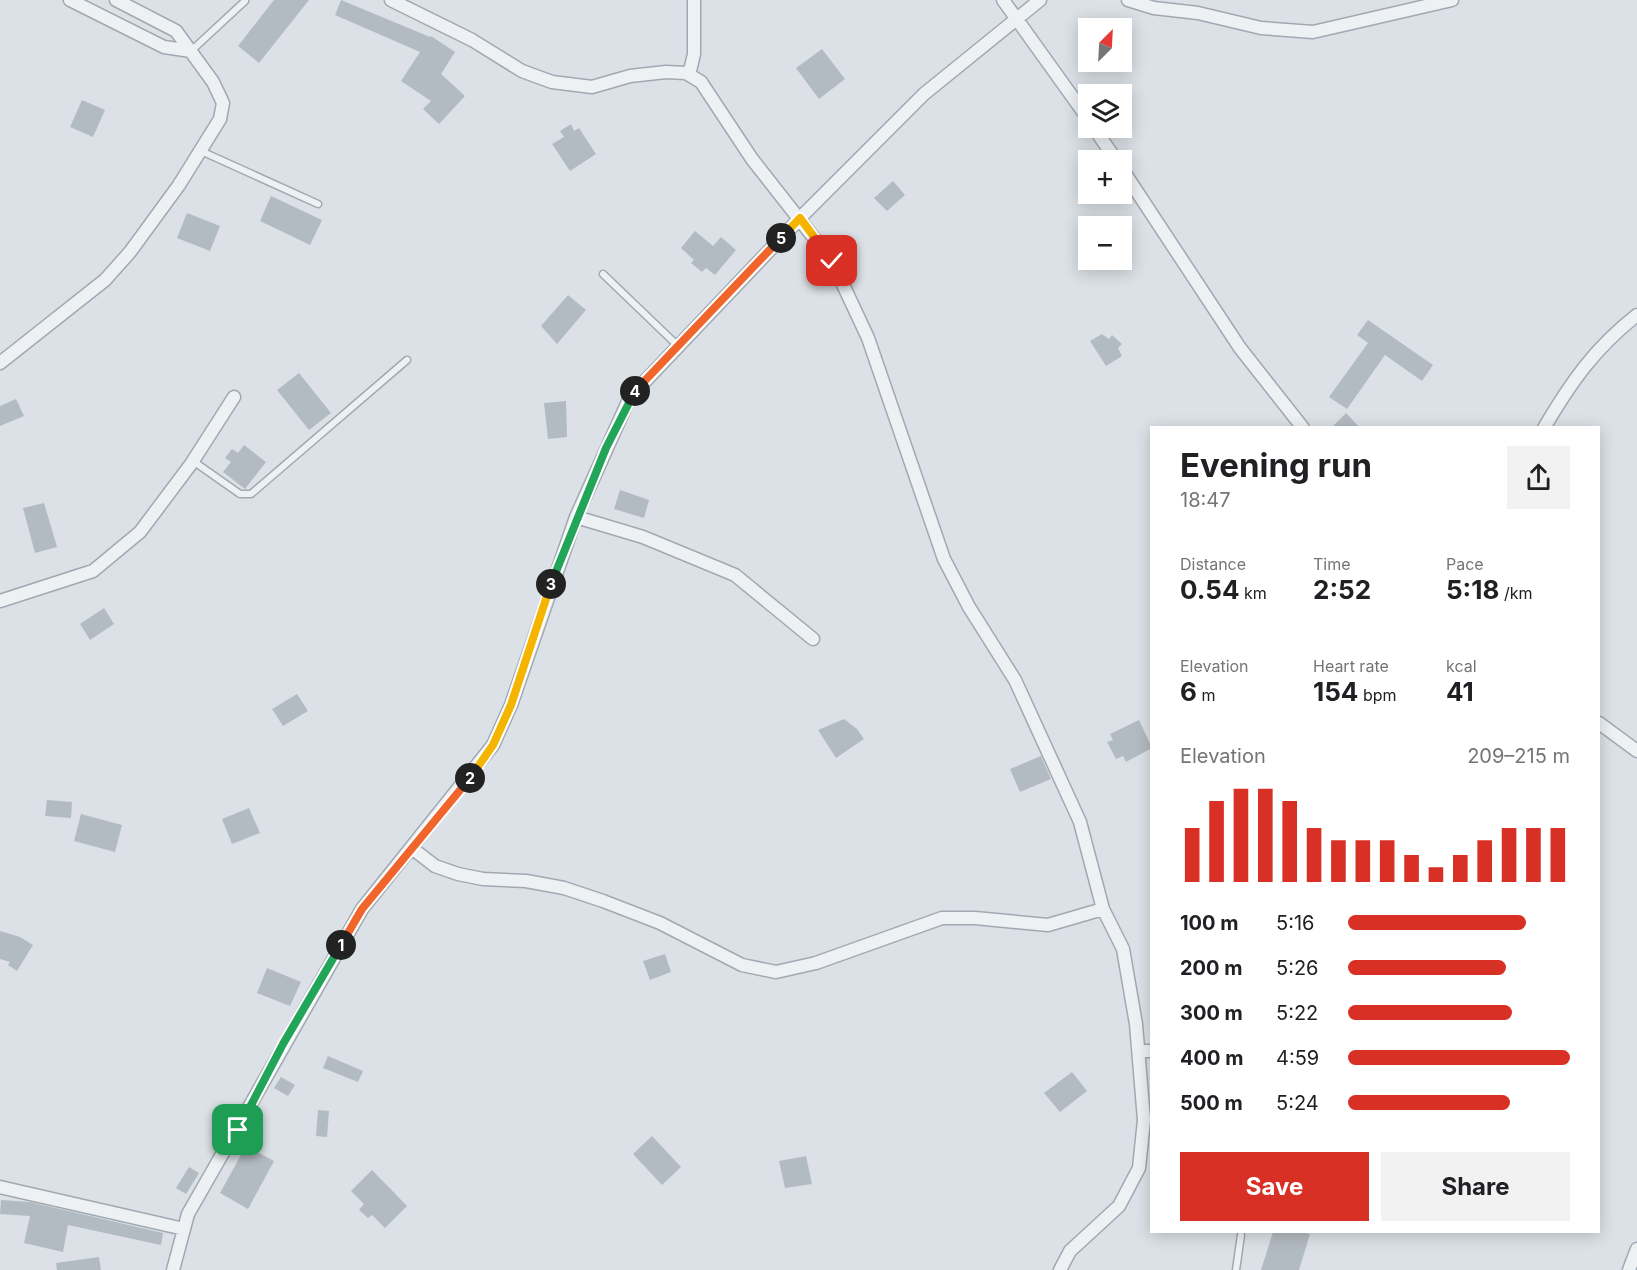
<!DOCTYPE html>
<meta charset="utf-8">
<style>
:root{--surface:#fff;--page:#f2f2f2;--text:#202124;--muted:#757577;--accent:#d93025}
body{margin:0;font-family:Inter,sans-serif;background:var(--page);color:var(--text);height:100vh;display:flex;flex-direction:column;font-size:22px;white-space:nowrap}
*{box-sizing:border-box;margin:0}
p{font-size:20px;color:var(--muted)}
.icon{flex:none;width:33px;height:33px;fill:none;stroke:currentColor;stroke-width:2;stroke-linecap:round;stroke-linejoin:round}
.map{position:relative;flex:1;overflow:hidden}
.drawer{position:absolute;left:1150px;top:426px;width:450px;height:807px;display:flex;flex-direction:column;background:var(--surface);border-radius:0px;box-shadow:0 3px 15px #0003}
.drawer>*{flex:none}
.needle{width:39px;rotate:24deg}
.fabs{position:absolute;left:1078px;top:18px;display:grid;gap:12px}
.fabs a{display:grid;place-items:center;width:54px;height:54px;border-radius:0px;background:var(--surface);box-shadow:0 3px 15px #0003;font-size:30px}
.pin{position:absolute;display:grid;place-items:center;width:51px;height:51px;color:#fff;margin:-26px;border-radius:12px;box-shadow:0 3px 9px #0006}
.km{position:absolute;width:30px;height:30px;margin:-15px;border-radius:50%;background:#222;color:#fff;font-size:16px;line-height:30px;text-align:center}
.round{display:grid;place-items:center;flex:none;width:63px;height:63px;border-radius:0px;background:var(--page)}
.overview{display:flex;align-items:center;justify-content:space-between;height:102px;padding:0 30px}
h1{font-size:33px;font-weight:700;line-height:45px}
.stats{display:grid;grid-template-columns:repeat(3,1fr);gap:9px;height:102px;padding:6px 30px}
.stats div{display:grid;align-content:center}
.stats b{font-size:26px;font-weight:700}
.stats small{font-size:16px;font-weight:400}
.stats p{font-size:16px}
.chart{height:168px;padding:12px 30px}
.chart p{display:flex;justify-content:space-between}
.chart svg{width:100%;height:108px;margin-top:6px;stroke:var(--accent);stroke-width:6}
.button{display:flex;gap:12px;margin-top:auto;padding:12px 30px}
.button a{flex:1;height:69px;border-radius:0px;background:var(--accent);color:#fff;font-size:24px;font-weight:700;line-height:69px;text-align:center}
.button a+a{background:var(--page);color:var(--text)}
ul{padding:0 30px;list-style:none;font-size:20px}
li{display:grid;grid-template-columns:96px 72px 1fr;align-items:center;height:45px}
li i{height:15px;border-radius:8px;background:var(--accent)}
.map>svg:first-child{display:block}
.building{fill:#b3bbc2}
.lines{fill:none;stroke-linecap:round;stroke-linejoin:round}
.service-casing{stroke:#a1a9b0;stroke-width:9}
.minor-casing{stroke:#a1a9b0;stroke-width:15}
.service{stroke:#eef1f4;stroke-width:6}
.minor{stroke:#eef1f4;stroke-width:12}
.split-1-casing{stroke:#fff;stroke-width:12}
.split-2-casing{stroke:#fff;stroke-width:12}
.split-3-casing{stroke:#fff;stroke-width:12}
.split-4-casing{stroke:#fff;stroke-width:12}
.split-5-casing{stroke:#fff;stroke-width:12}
.split-6-casing{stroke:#fff;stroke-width:12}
.split-1{stroke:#22a559;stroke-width:8}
.split-2{stroke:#f0652b;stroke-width:8}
.split-3{stroke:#f5b400;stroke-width:8}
.split-4{stroke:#22a559;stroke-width:8}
.split-5{stroke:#f0652b;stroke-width:8}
.split-6{stroke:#f5b400;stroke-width:8}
</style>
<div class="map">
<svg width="1637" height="1270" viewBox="0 0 1637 1270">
<rect width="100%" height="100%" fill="#dbe1e6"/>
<path class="building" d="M274 0H309L259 63 238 46Z
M341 0 430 37 431 36 455 52 441 74 465 96 439 124 423 109 431 101 401 81 420 52 335 15Z
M822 49 845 79 819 99 796 68Z
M82 100 105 110 93 137 70 127Z
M571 124 574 131 579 128 596 154 570 171 552 144 564 137 560 131Z
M893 181 905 195 887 211 874 198Z
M271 196 322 220 310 245 260 221Z
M187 213 220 226 210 251 177 238Z
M695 231 713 246 721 237 736 250 715 275 706 268 702 272 691 263 694 260 681 248Z
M568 295 586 310 557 344 541 326Z
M1368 320 1433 365 1422 381 1385 355 1347 409 1329 397 1368 343 1357 335Z
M1102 334 1109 339 1112 335 1122 344 1118 348 1122 356 1106 366 1090 341Z
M299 373 331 413 309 430 277 390Z
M16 399 24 416 0 426V406Z
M566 401 567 437 548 439 544 403Z
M1346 413 1360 428H1331Z
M244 445 266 462 245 489 223 472 231 462 225 458 232 449 238 453Z
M620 490 649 500 644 518 614 509Z
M44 503 57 547 35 553 23 508Z
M104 608 114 624 90 640 80 624Z
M297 694 308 711 283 726 272 709Z
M844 719 857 729 864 739 836 758 818 730Z
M1139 720 1152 748 1126 762 1123 756 1116 759 1107 742 1113 740 1110 734Z
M1041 756 1051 779 1020 792 1010 769Z
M47 800 72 802 71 818 45 816Z
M249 808 260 833 232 844 222 819Z
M81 814 122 825 115 852 74 841Z
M0 931 20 937 33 945 17 971 8 965 10 962 0 959Z
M665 954 671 972 650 980 643 961Z
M267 968 301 982 290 1006 257 993Z
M328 1056 363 1071 358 1082 323 1068Z
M1072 1072 1087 1091 1060 1112 1044 1093Z
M281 1077 295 1085 288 1096 274 1088Z
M318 1110 329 1111 327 1137 316 1136Z
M652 1136 681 1167 662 1185 633 1154Z
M246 1146 274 1161 248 1209 220 1193Z
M806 1156 812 1184 785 1188 779 1161Z
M189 1167 199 1173 186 1194 176 1188Z
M372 1170 407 1206 385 1228 372 1215 368 1218 359 1210 364 1204 351 1191Z
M1 1200 30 1202 163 1233 161 1245 68 1225 63 1252 24 1243 30 1216 0 1214Z
M1273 1232H1301L1310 1234 1299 1270H1261Z
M99 1257 101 1270H57L56 1263Z"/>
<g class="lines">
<defs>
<path id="service" d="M191 51 245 1
M201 151 318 204
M603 274 677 345
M193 461 240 494H251L407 360
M1236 1270 1241 1235"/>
<path id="minor" d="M70 0 164 47 191 51
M391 0 472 40 522 71 552 82 592 87 630 76 666 72 686 73 701 82 752 159 832 261 868 338 944 559 969 607 1015 680 1080 822 1103 909 1123 949 1136 1024 1144 1120 1139 1168 1119 1206 1070 1251 1060 1270
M1003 0 1089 120
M1128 0 1154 8 1198 13 1261 28 1313 32 1452 0
M689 75 694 54V0
M1094 128 1116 160
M1122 169 1240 348 1303 428
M0 363 105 280 130 252 179 185 220 119 223 103 213 82 176 31 116 0
M1544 428C1571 382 1595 348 1637 315
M576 517 643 537 735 575 813 639
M0 601 93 571 140 532 191 464 234 397
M1599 723 1637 751
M413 849 435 866 458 874 483 879 526 881 564 888 603 901 660 923 742 965 776 972 816 963 942 918H975L1048 925 1103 909
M1138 1051H1152
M0 1187 184 1229
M173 1270 188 1214 362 909 493 745 511 705 576 517 630 397 803 215 924 94 1040 0
M1629 1270 1637 1249"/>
</defs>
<use href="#service" class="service-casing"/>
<use href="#minor" class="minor-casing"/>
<use href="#service" class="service"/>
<use href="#minor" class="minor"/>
</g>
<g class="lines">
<defs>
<path id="split-1" d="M238 1130 283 1044 341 945"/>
<path id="split-2" d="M341 945 362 909 470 778"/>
<path id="split-3" d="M470 778 493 745 511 705 551 584"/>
<path id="split-4" d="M551 584 606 448 635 391"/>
<path id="split-5" d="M635 391 781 238"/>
<path id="split-6" d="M781 238 800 218 832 261"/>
</defs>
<use href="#split-1" class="split-1-casing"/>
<use href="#split-2" class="split-2-casing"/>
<use href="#split-3" class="split-3-casing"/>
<use href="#split-4" class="split-4-casing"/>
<use href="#split-5" class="split-5-casing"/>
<use href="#split-6" class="split-6-casing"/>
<use href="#split-1" class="split-1"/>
<use href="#split-2" class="split-2"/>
<use href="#split-3" class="split-3"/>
<use href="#split-4" class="split-4"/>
<use href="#split-5" class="split-5"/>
<use href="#split-6" class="split-6"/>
</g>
</svg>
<div class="fabs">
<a><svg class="needle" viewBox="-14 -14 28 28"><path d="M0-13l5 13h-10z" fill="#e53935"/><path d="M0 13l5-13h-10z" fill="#757577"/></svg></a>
<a><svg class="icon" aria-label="layers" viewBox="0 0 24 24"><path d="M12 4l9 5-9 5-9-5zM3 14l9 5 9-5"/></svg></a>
<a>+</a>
<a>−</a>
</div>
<div class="pin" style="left:238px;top:1130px;background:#1e9e55"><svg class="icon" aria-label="arrive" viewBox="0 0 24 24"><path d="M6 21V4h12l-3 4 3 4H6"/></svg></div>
<div class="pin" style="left:832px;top:261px;background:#d93025"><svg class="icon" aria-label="check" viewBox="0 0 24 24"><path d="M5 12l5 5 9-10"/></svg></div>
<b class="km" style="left:341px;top:945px">1</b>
<b class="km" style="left:470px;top:778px">2</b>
<b class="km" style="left:551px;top:584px">3</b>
<b class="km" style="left:635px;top:391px">4</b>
<b class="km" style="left:781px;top:238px">5</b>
<section class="drawer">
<div class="overview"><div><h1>Evening run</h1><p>18:47</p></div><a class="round"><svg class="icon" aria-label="share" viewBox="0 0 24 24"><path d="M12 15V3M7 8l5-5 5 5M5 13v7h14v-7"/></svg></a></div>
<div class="stats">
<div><p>Distance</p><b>0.54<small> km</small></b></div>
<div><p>Time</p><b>2:52</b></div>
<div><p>Pace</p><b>5:18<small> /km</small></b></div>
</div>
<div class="stats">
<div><p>Elevation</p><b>6<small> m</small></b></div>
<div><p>Heart rate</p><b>154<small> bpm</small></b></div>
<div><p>kcal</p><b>41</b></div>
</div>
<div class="chart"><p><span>Elevation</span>209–215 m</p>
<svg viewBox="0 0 160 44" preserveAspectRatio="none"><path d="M5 44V22M15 44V11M25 44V6M35 44V6M45 44V11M55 44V22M65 44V27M75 44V27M85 44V27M95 44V33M105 44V38M115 44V33M125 44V27M135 44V22M145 44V22M155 44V22"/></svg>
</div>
<ul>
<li><b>100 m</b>5:16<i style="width:80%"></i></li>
<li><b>200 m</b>5:26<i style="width:71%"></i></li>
<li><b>300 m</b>5:22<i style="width:74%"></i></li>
<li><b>400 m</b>4:59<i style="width:100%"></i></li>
<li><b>500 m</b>5:24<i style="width:73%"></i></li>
</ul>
<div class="button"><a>Save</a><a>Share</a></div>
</section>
</div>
